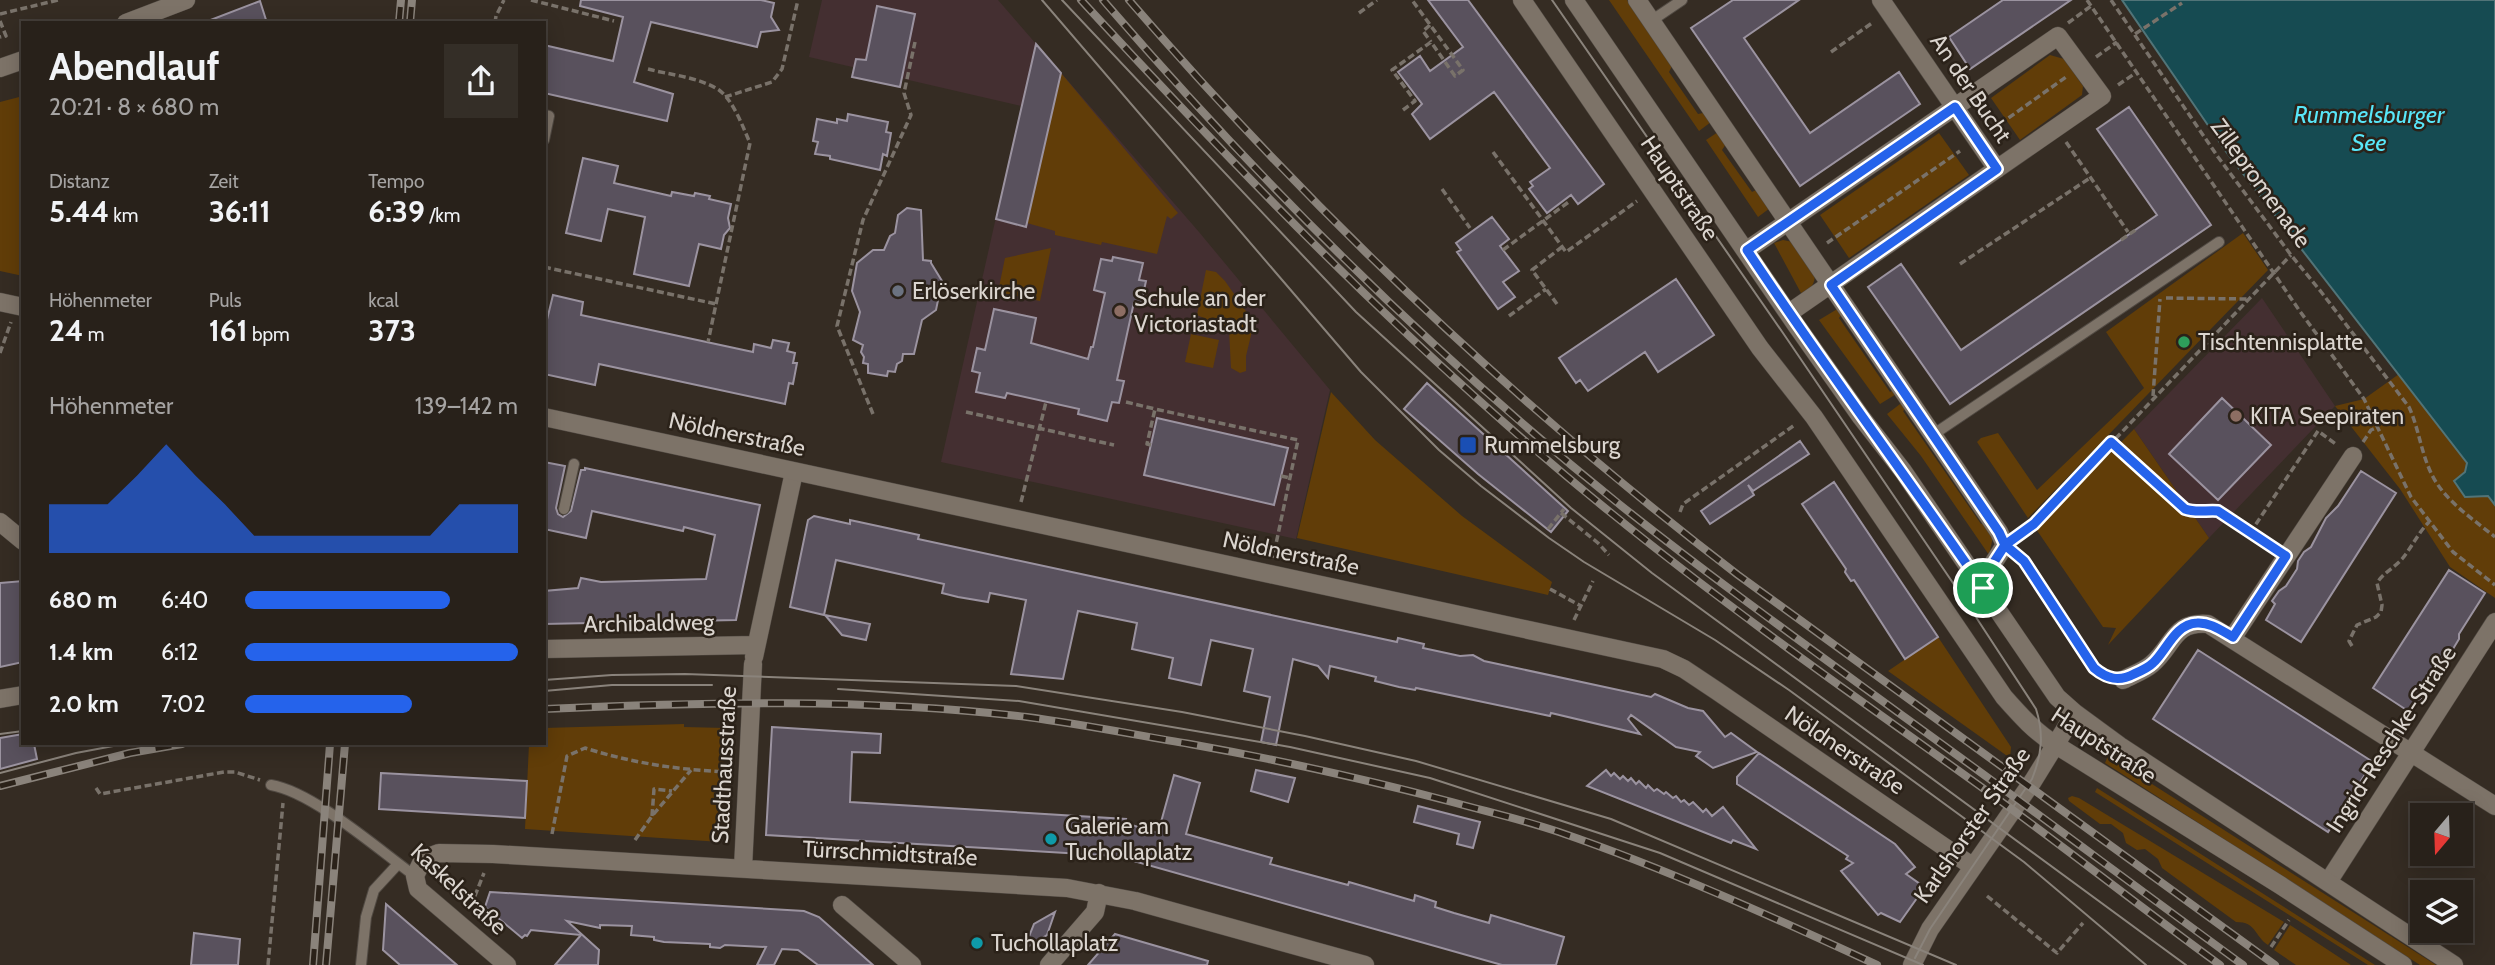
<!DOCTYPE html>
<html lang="de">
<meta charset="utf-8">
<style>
:root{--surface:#28211a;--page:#342e27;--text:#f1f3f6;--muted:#a5a3a2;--line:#443e39;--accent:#2563eb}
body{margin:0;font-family:Cabin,sans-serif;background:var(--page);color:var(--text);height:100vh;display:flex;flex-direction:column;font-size:26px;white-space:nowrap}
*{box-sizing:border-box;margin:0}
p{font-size:23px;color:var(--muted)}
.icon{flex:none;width:38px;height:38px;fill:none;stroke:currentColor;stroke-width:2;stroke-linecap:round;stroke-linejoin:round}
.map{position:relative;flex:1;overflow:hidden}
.details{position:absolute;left:21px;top:21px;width:525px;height:724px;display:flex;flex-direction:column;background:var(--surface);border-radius:0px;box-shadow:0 4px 18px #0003,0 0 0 2px var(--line)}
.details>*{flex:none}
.needle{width:46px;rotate:199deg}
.controls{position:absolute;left:2410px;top:803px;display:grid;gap:14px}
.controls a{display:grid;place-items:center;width:63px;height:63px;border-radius:0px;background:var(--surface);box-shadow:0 4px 18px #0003,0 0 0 2px var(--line);font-size:35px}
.pin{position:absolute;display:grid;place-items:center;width:60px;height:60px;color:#fff;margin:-30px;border:4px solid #fff;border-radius:50%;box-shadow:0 2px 7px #0007}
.round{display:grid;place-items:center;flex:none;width:74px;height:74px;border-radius:0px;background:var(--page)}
.overview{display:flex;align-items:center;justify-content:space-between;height:119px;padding:0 28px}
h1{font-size:38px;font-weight:700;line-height:52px}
.metrics{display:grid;grid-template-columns:repeat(3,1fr);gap:10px;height:119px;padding:7px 28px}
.metrics div{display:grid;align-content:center}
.metrics b{font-size:30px;font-weight:700}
.metrics small{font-size:19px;font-weight:400}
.metrics p{font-size:19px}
.chart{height:196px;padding:14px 28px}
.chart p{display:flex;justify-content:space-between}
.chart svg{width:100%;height:126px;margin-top:7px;fill:var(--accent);opacity:.7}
ul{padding:0 28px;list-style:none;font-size:23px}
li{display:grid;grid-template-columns:112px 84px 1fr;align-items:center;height:52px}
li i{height:18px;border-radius:9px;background:var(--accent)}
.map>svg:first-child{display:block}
.education{fill:#442f31}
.green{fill:#613d08}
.water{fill:#164b52;stroke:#517478;stroke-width:2}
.building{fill:#59515d;stroke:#9b93a0;stroke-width:2}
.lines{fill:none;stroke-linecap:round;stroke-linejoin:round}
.lane-casing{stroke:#514a43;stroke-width:12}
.street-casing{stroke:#514a43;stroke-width:19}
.secondary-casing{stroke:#514a43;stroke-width:19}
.path{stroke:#79726a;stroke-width:3.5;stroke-dasharray:7 3.5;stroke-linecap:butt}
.lane{stroke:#7d7368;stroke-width:10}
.street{stroke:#7d7368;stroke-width:18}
.secondary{stroke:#7d7368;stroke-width:18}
.tram{stroke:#8a837b;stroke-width:2}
.rail-casing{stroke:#8a837b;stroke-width:8}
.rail{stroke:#2b2219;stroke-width:5;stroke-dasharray:16;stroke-linecap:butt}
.route-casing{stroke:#fff;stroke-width:14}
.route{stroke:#2563eb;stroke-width:9}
.worship-dot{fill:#6b7280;stroke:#2b2219;stroke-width:2.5}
.education-dot{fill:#8d6e63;stroke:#2b2219;stroke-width:2.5}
.leisure-dot{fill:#2e9e5b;stroke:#2b2219;stroke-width:2.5}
.transit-dot{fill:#1a4fb4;stroke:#2b2219;stroke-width:2.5}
.culture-dot{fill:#0f9aa8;stroke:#2b2219;stroke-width:2.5}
.labels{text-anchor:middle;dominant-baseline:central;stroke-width:5;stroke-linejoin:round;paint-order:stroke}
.street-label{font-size:23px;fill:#dbd5cf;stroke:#2b2219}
.poi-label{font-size:23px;fill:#dbd5cf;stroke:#2b2219;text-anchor:start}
.water-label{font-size:24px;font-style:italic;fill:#58e6f8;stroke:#2b2219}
</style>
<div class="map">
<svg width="2495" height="965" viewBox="0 0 2495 965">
<rect width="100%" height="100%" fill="#352c23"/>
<path class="education" d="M822 0H998L1199 232 1330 390 1296 539 941 462 1021 106 809 57Z
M2262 298 2335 406 2209 538 2134 429Z"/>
<path class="green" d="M1609 0H1627L1672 66 1669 72 1698 114 1703 113 1711 122 1699 131Z
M2050 55 2064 59 2083 86 2082 95 2020 140 1991 98Z
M1061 73 1178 213 1171 219 1167 216 1157 254 1102 242 1101 245 1055 235V231L1027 223Z
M23 96V276L0 271V102Z
M1718 132 1726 144 1722 150 1752 192 1756 190 1770 208 1758 217 1706 140Z
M1939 133 1969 175 1849 258 1820 215Z
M2243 233 2268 270 2028 518 1977 442 1981 438 1998 433 2037 490 2144 388 2106 332Z
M1783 240 1793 242 1815 274C1815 283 1811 291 1801 293L1774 243Z
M1051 248 1040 301 998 292 1005 258Z
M1206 270 1216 272 1225 281 1250 317 1253 327 1246 356V371L1240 373 1231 368 1229 330 1197 315Z
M1839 308 1842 314 1839 318 1890 392 1893 390 1898 393 1880 404 1819 320Z
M1191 334 1219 340 1213 368 1185 362Z
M2399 374 2467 463 2465 472 2454 481 2465 496H2488L2495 505V598L2450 567 2400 489 2335 406 2364 399Z
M1331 392 1375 440 1462 516 1552 582 1548 595 1297 538Z
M1904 401 1906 408 1903 411 1981 524 1985 522 1993 537 1989 555 1921 456 1887 414Z
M2134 429 2209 538 2108 645 2116 628 2103 627 2036 529Z
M1938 637 2011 747 2010 758 1888 671Z
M684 724V727L726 728 721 842 525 829 529 744H544V728Z
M2108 756 2436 965H2420L2105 763Z
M2097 788 2375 965H2368L2095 792Z
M2072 796 2079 798 2284 922 2268 945C2254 936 2257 922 2236 922L2162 868 2158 859 2145 849 2137 850 2126 843 2123 833 2111 824H2100L2069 801 2068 798Z
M2290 925 2351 965H2296L2274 950Z"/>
<path class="water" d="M2122 0H2495V505L2488 496 2465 497 2454 481 2465 472 2467 463 2227 153Z"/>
<path class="building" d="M581 0H761L774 3 771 17 779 30 761 32 757 47 651 22 634 82 673 94 667 121 544 93V45L613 61 623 17 580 6Z
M1428 0H1468L1604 184 1578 204 1571 195 1547 213 1529 189 1533 186 1530 182 1550 168 1494 92 1430 139 1412 114 1422 104 1398 72 1420 56 1430 71 1463 47Z
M1733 0H1799L1744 38 1810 133 1899 72 1920 104 1800 186 1691 28Z
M2003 0H2071L1970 69 1949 37Z
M260 1 267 23H208V21Z
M877 6 915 14 900 87 852 77 856 59 866 60Z
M1036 44 1061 73 1026 227 996 219Z
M2129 107 2211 225 1950 404 1868 287 1901 264 1961 350 2157 215 2097 129Z
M848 114 888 122 886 132 891 133 887 156 883 154 880 170 830 159V156L815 154 818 142 813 141 817 119 837 123V119L847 121Z
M583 158 618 166 614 183 671 196 672 192 694 196 695 193 710 196 709 199 731 204 728 218 730 228 724 235 721 249 699 244 689 286 634 274 645 217 608 209 601 241 566 233Z
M907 208 921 210 923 260 931 261V263L942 281 936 310 922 320 914 354H903L902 361 897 364 895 372 888 371 887 376 868 373V364L863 363 864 357 861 352 863 345 853 340 860 312 852 291 857 263 873 250H884L890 236 895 233 898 215Z
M1492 217 1509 239 1500 246 1519 271 1503 282 1515 297 1498 309 1457 252 1461 250 1456 243Z
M1113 257 1143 263 1139 280 1146 281 1141 304 1134 302 1117 380 1124 381 1119 403 1112 402 1107 421 1078 414 1079 409 1007 393 1005 398 976 392 980 373 972 371 977 348 985 350 994 309 1036 318 1031 343 1088 359 1091 347H1093L1105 293 1094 290 1101 259 1112 261Z
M1676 279 1714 335 1658 372 1645 352 1588 391 1580 380 1576 383 1559 358Z
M553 295 583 302 581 315 753 352 754 344 771 348 773 340 789 343 787 351 795 353 793 363H797L793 384 789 383 785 404 599 364 595 385 544 374V332Z
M1427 383 1568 511 1551 532 1478 474 1404 409Z
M2222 398 2271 445 2218 500 2169 454Z
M1157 418 1288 448 1274 505 1144 475Z
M1800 441 1809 454 1753 491 1748 485 1754 495 1710 524 1701 511Z
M544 462 565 466 556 508 558 514 563 517 571 511 581 470H585V468L760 505 736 620 544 624V591L578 588 581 578 601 582 706 579 715 535 684 527 683 531 592 511 586 538 544 529Z
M2361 471 2396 493 2301 642 2266 620 2275 604 2272 601 2279 591 2286 586 2297 569 2298 561 2304 552 2311 547 2326 518 2338 506Z
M1834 482 1938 637 1905 659 1854 580 1851 581 1845 572 1846 569 1802 504Z
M814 516 850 524V520L887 528 919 535 918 539 1397 642 1398 638 1424 644 1423 648 1460 656 1473 655 1484 661 1651 697 1655 694 1688 708 1703 711 1725 737 1731 733 1757 752 1713 768 1696 756 1700 752 1676 747 1631 715 1628 719 1640 734 1551 713 1550 716 1416 688 1415 690 1399 687 1375 681 1376 677 1330 666 1328 678 1318 666 1293 659 1276 745 1261 742 1270 697 1244 691 1253 649 1211 640 1201 685 1169 678 1173 658 1132 649 1137 623 1078 611 1063 679 1011 674 1026 600 990 593 988 602 958 597 942 593 944 584 836 560 824 615 790 607 808 520Z
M2449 570 2485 593 2459 634V639L2453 649 2447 651 2426 684 2427 690 2421 699 2416 700 2408 711 2373 688Z
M23 581V662L0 667V583Z
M825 615 870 624 866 640 842 635Z
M2198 650 2373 762 2328 832 2153 719Z
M772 727 881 734 880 753 852 752 850 802 1126 819 1125 823 1158 833 1174 775 1200 783 1186 834 1272 858 1270 864 1348 885 1349 882 1414 901 1415 895 1436 902 1435 907 1454 913 1489 923 1491 915 1564 937 1556 965H1502L1116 856 766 835Z
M23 734V744H34L37 759 0 769V738Z
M1759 753 1895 844 1915 867 1906 874 1920 884 1919 887 1922 891 1900 922 1881 913 1878 915 1841 871 1853 863 1846 859 1848 856 1737 784V777Z
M1256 770 1295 778 1288 802 1251 791Z
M1606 770 1611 776 1614 773 1620 779 1623 776 1628 781 1631 778 1636 784 1639 781 1646 788 1648 785 1654 791 1657 789 1664 794 1666 792 1673 798 1676 796 1681 802 1684 800 1689 805 1693 802 1703 812 1706 809 1712 816 1723 807 1756 849 1733 840 1731 843 1587 786Z
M381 773 527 781 525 818 379 809Z
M1418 806 1480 822 1473 848 1457 844 1459 834 1414 822Z
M490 892 804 911 819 917 873 965H818L798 950 782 949 774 965H757L766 947 725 945 720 948 710 947V944L664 942 654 940V937L631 935 632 926 600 925V928L567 921 599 950 598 965H555L581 935 531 930 527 936 525 935 522 938 485 907Z
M386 904 457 965H400L383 950Z
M1055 912 1047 935 1024 949 1034 924Z
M194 933 240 939 238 965H191Z
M1115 934 1208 961 1207 965H1088Z"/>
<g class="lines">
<defs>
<path id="lane" d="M1651 21 1682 0
M544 115 549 116 544 140
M1934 434 2219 242
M564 509 574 464
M271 785C313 792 379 850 415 876
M361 965 366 917 374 890 398 864"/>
<path id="street" d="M1637 0 1999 532 2005 545 1994 562 1983 588
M1881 0 1997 169
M1747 250 2058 36 2102 96 1789 313
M0 522 23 541
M2233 637 2353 456
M544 649 755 645
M754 657 794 472
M2123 680C2132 675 2144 671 2152 664 2174 645 2173 621 2208 624L2495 806
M0 699 23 695
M743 868 753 664
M2328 882 2495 622
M842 905 912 965
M507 965 418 889 415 876 423 859 439 853 493 854 1067 888 1135 901 1365 965
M1049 965 1095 912 1099 893"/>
<path id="secondary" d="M1522 0 1760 348 1814 417 2004 697C2020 715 2035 732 2056 745L2280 885 2403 965
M1574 0 1796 325 1861 417 1903 471 2057 697 2075 713 2120 746 2454 965
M126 23 186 0
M0 68 23 60
M0 302 23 307
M544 417 1663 659 1684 669 1717 691 1972 866
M1912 965 1930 929 2033 781 2075 713"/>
</defs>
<use href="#lane" class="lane-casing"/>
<use href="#street" class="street-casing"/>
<use href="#secondary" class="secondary-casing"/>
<path class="path" d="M531 0 614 21
M2087 0 2299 310 2364 399 2411 497 2453 552 2495 585
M2111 0 2218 157 2291 255 2322 293 2409 407C2419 429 2421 453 2432 475 2445 501 2473 519 2495 537
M1359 13 1377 0
M0 14 58 0
M0 21 6 36 0 37
M495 23 496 16 504 0
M2068 23 2091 6
M1430 25 1423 31 1431 42
M2135 34 2182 3
M1831 52 1872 23
M2096 57 2117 42
M648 69C670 75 699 77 719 90 733 100 743 127 750 143L708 342
M22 81 23 89
M2118 85 2137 72
M725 97 772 82 782 69 798 0
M1403 110 1415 101 1392 70 1431 42 1455 76 1463 70 1412 0
M2000 124 2066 77
M2066 142 2128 232
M1493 152 1566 252 1637 201
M1442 189 1470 228
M2121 240 2137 229
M1827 243 1960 151
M1503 250 1570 201
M1960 264 2090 178
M544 267 716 304
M2166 298 2249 299
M1557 304 1532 270 1562 247
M1509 316 1546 289
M0 353 11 322
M2153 396 2160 299
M1126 402 1155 409
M966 412 1114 445
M873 414 837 326 863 220 911 115 904 93 915 42
M2111 442 2185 509C2196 513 2207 507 2218 511 2235 517 2256 536 2271 547
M2363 442 2371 430 2378 427
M1151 445 1147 444 1155 409 1298 440 1273 558
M1281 476 1290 478
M1021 502 1046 402
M1680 512 1683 504 1796 424
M1561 513 1598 543 1609 555
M1548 529 1564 509
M2250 533 2318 431 2337 445
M2019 535 2034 524 2291 255
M2019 557 2094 668 2107 677
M1550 589 1581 606
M1574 620 1593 581
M2352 646 2349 641 2357 625 2376 617 2381 612 2382 605 2377 583C2383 573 2394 568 2402 559 2412 547 2418 533 2429 522
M96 788 100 794 224 772H235L260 780
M652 816 654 789 672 791
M552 834 567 756 585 748C632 763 679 770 728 772
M635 840 652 816 691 770
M1987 896 2057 953 2083 923
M471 906 484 873
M2271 947 2289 920
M268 965 283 803"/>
<use href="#lane" class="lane"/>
<use href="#street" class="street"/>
<use href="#secondary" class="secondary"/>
<path class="tram" d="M1042 0 1361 372 1439 450 1481 486 1549 538 1584 562 1715 640 1789 690 2024 862 2146 965
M1062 0 1356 312 1571 508 1652 573 2186 965
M1552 0 1783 333 1970 608 2036 709C2044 734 2042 754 2032 779L1930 929 1915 958
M544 680 612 675 685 674 1016 686 1182 712 1305 736 1416 761 1611 819 1956 965
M838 689 1019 701 1290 747 1430 778 1660 853 1923 965
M544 691 612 685H712
M0 734 23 731
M0 773 76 753 124 744"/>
<defs>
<path id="rail" d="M1081 0C1248 181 1418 357 1610 512 1733 612 1863 702 1991 794 2068 850 2143 909 2220 965
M1103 0C1260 182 1432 354 1619 504 1712 578 1807 646 1903 716 2017 798 2129 882 2243 965
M1129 0C1312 212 1516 405 1738 575L2275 965
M399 23 401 0
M410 23 412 0
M544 709C703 702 868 698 1027 717 1081 724 1136 735 1190 744 1279 760 1365 779 1452 802 1488 812 1524 820 1559 832 1667 869 1773 917 1877 965
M0 786 130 753 182 744
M313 965 330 744
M326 965 345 744"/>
</defs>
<use href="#rail" class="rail-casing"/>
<use href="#rail" class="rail"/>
</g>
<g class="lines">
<defs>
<path id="route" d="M1983 588 1994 562 2005 545 2024 561 2094 668C2107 679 2119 682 2134 674 2141 671 2148 668 2153 663 2167 650 2175 624 2197 623 2210 622 2222 631 2233 637L2286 556 2218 511C2207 510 2195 513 2185 509L2111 442 2034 524 2005 545 1999 532 1831 285 1997 169 1955 107 1747 250C1823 365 1905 474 1983 588"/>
</defs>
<use href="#route" class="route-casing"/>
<use href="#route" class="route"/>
</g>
<circle class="worship-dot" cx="898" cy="291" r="7"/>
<g class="education-dot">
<circle cx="1120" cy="311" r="7"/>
<circle cx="2236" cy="416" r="7"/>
</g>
<circle class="leisure-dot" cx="2184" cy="342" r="7"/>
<rect class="transit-dot" x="1459" y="436" width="18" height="18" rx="3.5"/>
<g class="culture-dot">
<circle cx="1051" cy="839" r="7"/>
<circle cx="977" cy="943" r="7"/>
</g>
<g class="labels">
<g class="street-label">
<text transform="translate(1971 88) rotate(56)">An der Bucht</text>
<text transform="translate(2261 183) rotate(54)">Zillepromenade</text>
<text transform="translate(1680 188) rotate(56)">Hauptstraße</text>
<text transform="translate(737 434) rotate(12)">Nöldnerstraße</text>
<text transform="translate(1291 553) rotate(12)">Nöldnerstraße</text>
<text transform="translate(649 623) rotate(-1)">Archibaldweg</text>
<text transform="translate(2391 739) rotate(-57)">Ingrid-Reschke-Straße</text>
<text transform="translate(2104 745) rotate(33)">Hauptstraße</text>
<text transform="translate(1845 750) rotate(34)">Nöldnerstraße</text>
<text transform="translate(724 765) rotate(-87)">Stadthausstraße</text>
<text transform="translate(1972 825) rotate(-55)">Karlshorster Straße</text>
<text transform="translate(890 853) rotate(3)">Türrschmidtstraße</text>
<text transform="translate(459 889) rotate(43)">Kaskelstraße</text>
</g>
<g class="poi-label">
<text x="912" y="291">Erlöserkirche</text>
<text x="1134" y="298">Schule an der<tspan x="1134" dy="26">Victoriastadt</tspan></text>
<text x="2198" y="342">Tischtennisplatte</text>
<text x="2250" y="416">KITA Seepiraten</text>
<text x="1484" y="445">Rummelsburg</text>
<text x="1065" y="826">Galerie am<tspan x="1065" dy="26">Tuchollaplatz</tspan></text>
<text x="991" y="943">Tuchollaplatz</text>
</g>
<g class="water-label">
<text x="2369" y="114">Rummelsburger<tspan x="2369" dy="28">See</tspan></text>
</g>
</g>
</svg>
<div class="controls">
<a><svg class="needle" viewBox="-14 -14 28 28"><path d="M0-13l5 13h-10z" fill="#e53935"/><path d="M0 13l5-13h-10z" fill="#a5a3a2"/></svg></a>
<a><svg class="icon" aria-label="layers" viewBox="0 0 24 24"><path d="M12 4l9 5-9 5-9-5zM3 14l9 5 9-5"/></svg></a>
</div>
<div class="pin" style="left:1983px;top:588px;background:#1e9e55"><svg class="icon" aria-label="arrive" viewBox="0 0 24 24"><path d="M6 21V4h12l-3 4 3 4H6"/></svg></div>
<section class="details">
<div class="overview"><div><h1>Abendlauf</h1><p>20:21 · 8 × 680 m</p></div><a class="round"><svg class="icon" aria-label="share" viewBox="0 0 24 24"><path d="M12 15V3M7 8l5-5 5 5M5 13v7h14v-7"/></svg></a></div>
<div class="metrics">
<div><p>Distanz</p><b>5.44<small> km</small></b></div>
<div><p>Zeit</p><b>36:11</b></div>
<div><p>Tempo</p><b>6:39<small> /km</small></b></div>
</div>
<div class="metrics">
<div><p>Höhenmeter</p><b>24<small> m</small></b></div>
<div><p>Puls</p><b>161<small> bpm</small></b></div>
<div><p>kcal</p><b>373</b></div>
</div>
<div class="chart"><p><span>Höhenmeter</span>139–142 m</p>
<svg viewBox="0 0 160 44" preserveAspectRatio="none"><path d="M0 44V27L10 27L20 27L30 17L40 6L50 17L60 27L70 38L80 38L90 38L100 38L110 38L120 38L130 38L140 27L150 27L160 27V44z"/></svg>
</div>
<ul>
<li><b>680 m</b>6:40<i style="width:75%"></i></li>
<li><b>1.4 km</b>6:12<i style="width:100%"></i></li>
<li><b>2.0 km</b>7:02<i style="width:61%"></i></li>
</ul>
</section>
</div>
